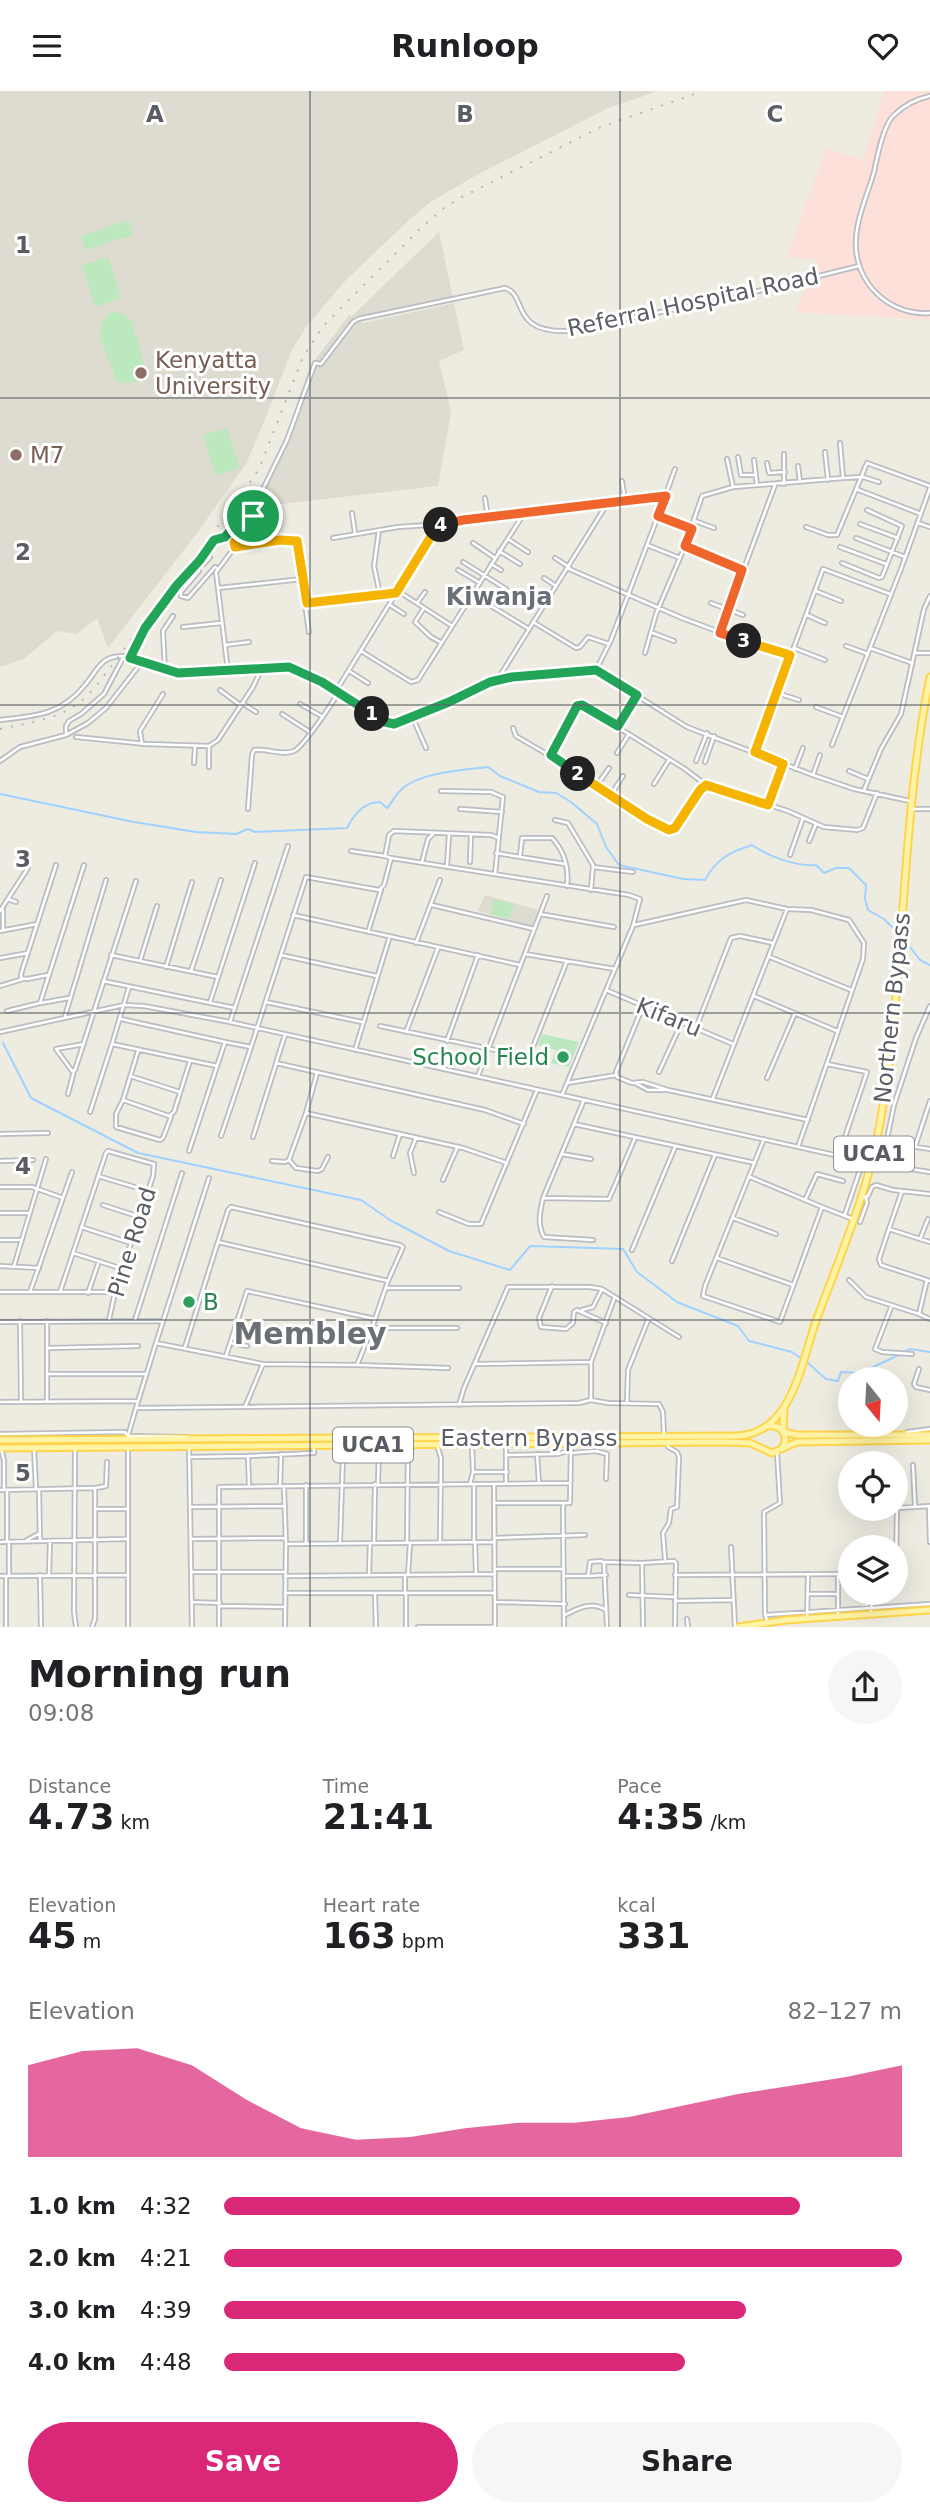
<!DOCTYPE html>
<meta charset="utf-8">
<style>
:root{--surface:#fff;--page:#f6f6f6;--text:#202124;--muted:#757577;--accent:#db2777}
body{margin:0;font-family:"DejaVu Sans",sans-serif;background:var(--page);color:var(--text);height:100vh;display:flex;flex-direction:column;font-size:26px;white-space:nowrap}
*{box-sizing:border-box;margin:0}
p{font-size:23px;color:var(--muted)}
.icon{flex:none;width:38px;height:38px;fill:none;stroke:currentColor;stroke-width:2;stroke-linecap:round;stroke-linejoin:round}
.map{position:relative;height:1536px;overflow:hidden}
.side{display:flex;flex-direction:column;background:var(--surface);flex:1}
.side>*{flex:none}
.needle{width:46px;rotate:162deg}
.controls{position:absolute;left:838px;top:1276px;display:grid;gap:14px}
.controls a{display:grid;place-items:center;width:70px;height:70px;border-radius:50%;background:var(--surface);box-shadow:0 7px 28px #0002;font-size:35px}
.pin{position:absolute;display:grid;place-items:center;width:60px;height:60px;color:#fff;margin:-30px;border:4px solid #fff;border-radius:50%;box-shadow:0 2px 7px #0007}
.km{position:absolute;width:35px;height:35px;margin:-18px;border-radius:50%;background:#222;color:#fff;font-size:19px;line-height:35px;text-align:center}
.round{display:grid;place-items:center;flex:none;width:74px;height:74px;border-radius:37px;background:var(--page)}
.summary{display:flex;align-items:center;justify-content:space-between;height:119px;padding:0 28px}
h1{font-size:38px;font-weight:600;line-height:52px}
.figures{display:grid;grid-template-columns:repeat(3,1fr);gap:10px;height:119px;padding:7px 28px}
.figures div{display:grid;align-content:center}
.figures b{font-size:35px;font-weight:600}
.figures small{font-size:19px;font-weight:400}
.figures p{font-size:19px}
.chart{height:196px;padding:14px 28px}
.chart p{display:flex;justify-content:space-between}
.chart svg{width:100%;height:126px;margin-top:7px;fill:var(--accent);opacity:.7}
.primary-button{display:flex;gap:14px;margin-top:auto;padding:14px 28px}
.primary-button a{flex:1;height:80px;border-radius:42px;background:var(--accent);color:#fff;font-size:28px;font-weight:600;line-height:80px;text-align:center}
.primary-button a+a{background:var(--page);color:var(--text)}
ul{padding:0 28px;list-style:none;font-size:23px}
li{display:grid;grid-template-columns:112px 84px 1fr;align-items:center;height:52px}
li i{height:18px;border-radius:9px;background:var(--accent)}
header{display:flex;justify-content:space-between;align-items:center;height:91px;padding:0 28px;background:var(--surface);font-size:32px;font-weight:600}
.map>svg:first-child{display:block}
.education{fill:#dedbd0}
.medical{fill:#fee0db}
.green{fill:#bbe9bd}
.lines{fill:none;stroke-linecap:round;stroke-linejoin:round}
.stream{stroke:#a0d2ff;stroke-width:2}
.minor-casing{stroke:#b9bcc2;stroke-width:6}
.primary-casing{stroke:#ffd44a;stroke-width:9}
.minor{stroke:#fff;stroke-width:2.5}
.primary{stroke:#fff4a5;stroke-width:5}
.rail{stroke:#b5b6b7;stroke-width:2;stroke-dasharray:2 9;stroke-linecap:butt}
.split-1-casing{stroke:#fff;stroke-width:14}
.split-2-casing{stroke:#fff;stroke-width:14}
.split-3-casing{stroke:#fff;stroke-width:14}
.split-4-casing{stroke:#fff;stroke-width:14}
.split-5-casing{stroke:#fff;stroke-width:14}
.split-1{stroke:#22a559;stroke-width:9}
.split-2{stroke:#22a559;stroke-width:9}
.split-3{stroke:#f5b400;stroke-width:9}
.split-4{stroke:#f0652b;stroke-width:9}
.split-5{stroke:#f5b400;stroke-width:9}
.grid{fill:none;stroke:#5a5e64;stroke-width:2;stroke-opacity:0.55}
.education-dot{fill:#8d6e63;stroke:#fff;stroke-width:2.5}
.leisure-dot{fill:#2e9e5b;stroke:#fff;stroke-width:2.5}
.labels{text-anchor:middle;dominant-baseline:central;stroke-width:6;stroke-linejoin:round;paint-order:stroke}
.shield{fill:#fff;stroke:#8c8e92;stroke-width:2}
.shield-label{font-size:21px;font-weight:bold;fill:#5a5e64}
.street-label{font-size:23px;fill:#5a5e64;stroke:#fff}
.education-label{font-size:23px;fill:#785e54;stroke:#fff;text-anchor:start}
.leisure-label{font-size:23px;fill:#27864d;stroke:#fff;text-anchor:end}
.neighbourhood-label{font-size:24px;font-weight:bold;fill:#6b7076;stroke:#fff}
.district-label{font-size:30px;font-weight:bold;fill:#6b7076;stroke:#fff}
.grid-label{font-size:23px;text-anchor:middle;font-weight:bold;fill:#5a5e64;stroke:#fff;stroke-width:6;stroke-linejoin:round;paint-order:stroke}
</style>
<header><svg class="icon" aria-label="menu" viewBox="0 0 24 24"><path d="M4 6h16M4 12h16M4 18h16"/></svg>Runloop<svg class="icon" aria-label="heart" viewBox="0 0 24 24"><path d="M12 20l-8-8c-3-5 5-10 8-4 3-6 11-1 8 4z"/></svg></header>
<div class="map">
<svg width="930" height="1536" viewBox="0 0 930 1536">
<rect width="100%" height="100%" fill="#eeece1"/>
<path class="education" d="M0 0H659L608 17 475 85 432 110 409 129 346 189 306 236 292 259 264 331 246 373 197 442 108 557 97 527 77 543 57 540 24 568 0 576Z
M439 141 453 207 353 226 364 232 454 212 464 259 439 270 451 321 438 395 255 416 285 356 316 267 349 224 352 225Z
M485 804 538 819 533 836 478 820Z"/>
<path class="medical" d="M884 0H930V229L795 221 818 169 787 166 826 57 863 69Z"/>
<path class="green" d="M129 129 133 144 85 159 81 145Z
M108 166 121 207 95 216 82 174Z
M113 220 125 224 132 230 146 280C137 292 132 293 117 291L99 244 102 230Z
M227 337 240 377 216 385 203 344Z
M495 808 514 813 509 828 490 823Z
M542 943 579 951 569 976 551 972 556 959 538 954Z"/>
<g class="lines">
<path class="stream" d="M0 703 134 731 196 741 236 743 248 738 255 741 347 737C354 723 364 711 380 711L387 717C392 712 395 704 401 699 419 681 464 679 488 676L500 685 539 701 556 702 571 711 597 733 606 756 619 774 683 788 705 789C716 768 730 761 752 754 768 765 797 776 816 774L824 782 836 777H849L866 794 865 808 868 819 884 828 898 842
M902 846 920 869 930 874
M3 952 31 1007 138 1062 361 1109 390 1129 449 1160 510 1179 530 1155 623 1158 637 1181 677 1211 738 1235 749 1250 792 1261 802 1268
M904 1261 910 1258 930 1261
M807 1271 826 1288 838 1290 841 1281 860 1282 899 1264"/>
<defs>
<path id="minor" d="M930 5C916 8 903 15 893 25 883 35 877 66 874 81 868 102 857 126 856 148 853 190 888 225 930 222
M840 352 843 387
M825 361 828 389
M784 363V393
M738 366 741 384H755
M727 368 733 396
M754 369 757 394
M767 372 769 382 785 381
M798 375 800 391
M675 378 658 425 692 438
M622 390 625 410
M856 398 921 423
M485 407 488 427
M352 422 355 442
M695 430 714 437
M918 432 930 436
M860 433 898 447
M806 436 828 444H837L867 372 930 395
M379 439 374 475 380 504
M333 447 398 436 443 433
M856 447 905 466
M508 448 528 461
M473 452 495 467
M647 454 680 467
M685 455 702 405 733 396 843 387 863 386 879 391
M235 456V451L253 425 247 419
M840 456 886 473
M499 460 520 473
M555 467 569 476
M463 471 506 498
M842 472 879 487 882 486 902 435 867 419
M204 473 210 466 206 462
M491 473 501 479
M567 477 682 527 757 555 790 564
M458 479 480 492
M199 480 181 501V505L188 507 215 476 217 477
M544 487 556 495
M218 497 302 488
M398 500 452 535
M816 500 841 510
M527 503 544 514
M473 504 529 538
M305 512 309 541
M417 512 425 501
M711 512 743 524
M390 514 404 523
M424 517 415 531 431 546 442 552
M807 524 825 532
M533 531 576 557 580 556 588 546 609 553
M183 536 221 532
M653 542 674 550
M720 542 775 394
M225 554 249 551
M846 555 868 563
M794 557 825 569
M870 557 912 572
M361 560 411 591 418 589 523 424
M645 562 656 523 685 455 742 479
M916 562H930
M130 567 145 537 177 494 200 469 214 449 225 446 263 398 287 349 315 272 321 273 353 231 358 228 505 197C528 204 509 242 568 240L734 206 859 175
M596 579 611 549 658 425
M165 580 163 540 173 525
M228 580 216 481 235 456 280 449 297 450 305 512 396 502
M349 580 368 592
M498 588 607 413
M220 599 240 614
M336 600 433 442 443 433 666 405
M777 602 799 609
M242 612 256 621
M300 613 323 626
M816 616 843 626
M282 623 310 641
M412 625 426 657
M0 629C36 625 61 624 85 594 93 585 99 571 110 567 133 559 155 581 177 582 215 584 270 567 304 581 335 594 359 624 391 633L446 613 495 589 596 579 687 636 813 684 854 698 910 710
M618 635 636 605
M513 637 516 645 552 666
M66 643V635L69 630 81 623 104 603 124 565
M76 646 146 653 209 655 218 649 253 596 262 577
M142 653 140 640 163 603
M832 654 901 478 930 397
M755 661 823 478 890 503
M617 662 629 643
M0 670 20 656 66 644 88 632 106 617 142 571
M696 670 707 642
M705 671 714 645
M194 672 195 656
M209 676V655
M795 678 803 657
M849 680 868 688
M813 684 820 664
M654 693 669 669
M706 694 675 737 669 739 647 728 554 667 551 661 577 616 582 614 685 678 706 694 788 720 824 736 857 739 863 737 877 702
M596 696 609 677
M864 699 881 658 901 623 924 518 930 505
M441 700 491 701 503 706 495 783
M611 704 623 685
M768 714 782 674
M248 718 252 664 254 659C266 657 282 665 294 660 303 656 332 613 338 602
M460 718 502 721
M912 718H930
M555 729 568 732 593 774 591 799
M809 750 816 733
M351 760 385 765
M496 762 565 773
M790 764 803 727
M520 765 522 747H552C564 760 569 777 567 795
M391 767 385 765 389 744 394 740 491 744 499 747
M422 771 428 748 434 742
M470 771 471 744
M447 775 449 743
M593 776 633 781
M8 808 16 811
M432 814 534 838
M0 820 28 777
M540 823 614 836
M293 824 520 874
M634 834 746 809 787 818 811 819 849 829 864 852 863 868 798 1056
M3 839V819
M0 840 37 833
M368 841 381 799
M416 852 440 789
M525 863 615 878
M111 864 218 886
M281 864 377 885
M770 866 851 899
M0 867 28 862
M140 870 157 815
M166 876 192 791
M191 880 221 789
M48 884 27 888 21 887V883L56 774
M103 890 235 917
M0 895 23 888
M606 899 733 953
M754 905 837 940
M210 911 255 772
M266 911 362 931
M41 912 69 907
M643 915 616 981 617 986 632 992 643 991 668 999 808 1029
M930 915 916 947 894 1014 887 1048 895 1053 930 1058
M7 920 40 912 84 774
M65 925 106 789
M121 928 225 951
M230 931 288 755
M380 935 529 966 567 870
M696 937 731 847 740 845 773 852
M0 941 124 914 144 915 230 931 871 1072 930 1081
M406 941 438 857
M285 944 276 972 485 1019 524 1033
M447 950 478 864
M84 953 56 958 72 980 75 979 136 790
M112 953 129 896
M355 959 389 848
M138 960 123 1009 169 1025 174 1021 190 970
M827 973 867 981 845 1046
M659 981 682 931
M317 982 306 1022 463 1057 507 1072
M130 985 180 1001
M478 985 547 805
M767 987 795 922
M567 992 616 984
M635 992 648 999H665
M68 1003 74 980
M713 1007 787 818
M123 1009 116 1023V1036L160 1049 163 1047 171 1026
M584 1009 543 1107C540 1120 537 1134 544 1146L593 1149
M90 1021 112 953 217 975
M574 1033 755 1072
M0 1043 48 1042
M221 1045 251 956
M253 1046 276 973
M764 1048 705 1195 703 1205 780 1231 822 1116 853 1128
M915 1056 930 1010
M189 1060 225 951 251 956 306 786 379 799 384 794 391 767 629 804 640 808 633 835 562 1004
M562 1063 591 1068
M393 1065 400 1043
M289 1069 296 1077 318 1080 322 1078 328 1066
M0 1070 33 1069
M272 1070 285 1071 289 1069 306 1022
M414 1082 410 1062 416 1047
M98 1085 148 1100
M750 1086 822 1116
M443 1089 457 1057
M0 1096H32L63 1107
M543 1107 609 1108 635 1047
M861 1107 868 1105 872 1096 876 1094 893 1099 930 1103
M805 1109 817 1083 843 1090
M103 1114 140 1126
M439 1121 469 1133H481L537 999
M0 1122H29
M845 1123 863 1070
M733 1127 776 1143
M928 1128 920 1148 889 1138 879 1168 881 1174 930 1190
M860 1131 867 1112 866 1106
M81 1136 131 1152
M889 1138 902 1100
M920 1148 930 1151
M0 1149H21
M218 1151 388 1190 372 1237
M632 1159 675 1056
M73 1162 123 1178
M717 1167 793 1194
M672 1170 715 1064
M0 1175 39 1177
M14 1175 46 1068
M849 1189 866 1206 919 1223
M927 1189 919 1223 930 1228
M552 1195 539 1227 541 1236 566 1238 573 1232 574 1221 577 1219 606 1232
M386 1197H459
M0 1201H115
M30 1201 72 1081
M60 1201 106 1062 108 1060 154 1073 153 1085 115 1201 109 1229
M88 1202 99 1170
M892 1214 875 1258 882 1261 912 1263
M582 1219 593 1216 602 1198 679 1246
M135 1229 182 1082
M20 1230 21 1310
M0 1231 163 1230
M156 1252 209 1087
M230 1252 247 1255
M185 1256 228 1119 231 1116 400 1154 403 1156 388 1190
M48 1257 138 1255
M226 1265 247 1200 375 1228
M476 1273 591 1271
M357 1274 448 1277
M919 1278 914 1293 916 1296 930 1299
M47 1283H146
M591 1309V1271L614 1208
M47 1310V1230
M0 1311 138 1310
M627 1312 628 1279 648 1229
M459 1314 464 1297 508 1196H590L602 1198
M245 1316 263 1273 357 1274 372 1237H457
M136 1317 156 1252 263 1273
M907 1341 930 1338
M0 1343 125 1341 128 1345
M188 1346 128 1345 136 1317 579 1312 591 1309 608 1312 659 1313 663 1321 664 1346
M437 1354 441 1367 440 1452
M506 1354V1392
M128 1355V1536
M189 1355 192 1536
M34 1356 36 1398
M75 1356 74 1521 76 1536
M1 1357 4 1370V1399
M571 1362 596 1360 607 1363 606 1388
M537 1363 539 1392
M507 1364 558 1363 571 1359
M248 1365 314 1362V1354
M190 1366 248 1365 249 1395
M913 1374 915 1416
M473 1381H507
M378 1393 379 1354
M470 1393 473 1381 472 1354
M494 1393 495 1536
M280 1395 281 1363
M284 1396 286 1453 285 1536
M96 1397 106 1395 107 1371
M39 1398 40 1450
M0 1399 95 1397V1528L92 1536
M7 1399V1451
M495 1412H564
M929 1415 930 1451
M191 1416 285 1415
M95 1418H127
M494 1447 585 1444
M191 1448 286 1447
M27 1449 40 1442
M0 1451 126 1448
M474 1451V1393
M475 1451 476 1483
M340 1452 343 1365
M374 1452 375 1393
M407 1452 408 1354
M286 1453 494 1451
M306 1453V1394
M731 1456 735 1536
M665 1468 663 1442 669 1432 671 1418 677 1416 679 1366 677 1361 668 1356 667 1351
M603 1471 642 1472
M896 1474 897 1417 930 1415
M497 1478H564
M191 1481H285
M838 1483V1526
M40 1484 41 1536
M49 1484 50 1450
M369 1484 370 1452
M408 1484 410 1452
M675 1484 850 1483
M0 1485 128 1484
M9 1485V1451
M285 1485 495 1483
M564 1485H588L590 1471 601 1470 604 1472 607 1536
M588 1485 606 1484
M285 1502H495
M405 1503V1485
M808 1503H838
M375 1504 376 1536
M629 1504 674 1506
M675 1510 733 1509
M192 1511 220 1512
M496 1511 565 1513
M220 1515 285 1516
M871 1523 872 1502
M565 1524C578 1517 592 1510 606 1519
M766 1524 930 1513
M807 1527 808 1483
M687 1528 688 1536
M768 1531 765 1524 764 1421 780 1412 777 1361
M6 1536V1485
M219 1536V1396L570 1392
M406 1536V1504
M418 1536H495
M564 1536 563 1416 564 1412H570L571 1352
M643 1536 642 1472 674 1470 676 1472 675 1536"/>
<path id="primary" d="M767 1335C781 1333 789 1344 783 1356
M783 1340 784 1319
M784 1341 797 1344H930
M0 1349 736 1345C791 1344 801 1274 815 1233 839 1167 868 1102 880 1032 906 885 900 733 930 586
M0 1357 723 1351 750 1352 772 1362 797 1351 930 1349
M738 1536 786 1529 930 1519"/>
</defs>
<use href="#minor" class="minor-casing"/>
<use href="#primary" class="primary-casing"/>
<use href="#minor" class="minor"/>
<use href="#primary" class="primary"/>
<path class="rail" d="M0 638C41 629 69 628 97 594L237 410 259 378 303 266 324 234 422 136 444 117 460 107 601 36 703 0"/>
</g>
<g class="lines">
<defs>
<path id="split-1" d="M253 425 247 419 225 446 214 449 200 469 177 494 145 537 130 567 178 582 289 576 322 591 372 623"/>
<path id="split-2" d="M372 623 385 631 394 633 449 611 490 591 512 586 596 579 637 604 618 635 582 614 577 615 551 664 578 683"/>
<path id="split-3" d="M578 683 647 728 669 739 675 737 700 699 706 694 768 714 783 673 755 661 790 564 744 550"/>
<path id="split-4" d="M441 434 463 429 666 405 658 425 692 438 685 455 742 479 720 542 744 550"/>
<path id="split-5" d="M253 425 234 452 235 456 280 449 297 450 307 512 396 502 433 442 441 434"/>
</defs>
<use href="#split-1" class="split-1-casing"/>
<use href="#split-2" class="split-2-casing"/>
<use href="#split-3" class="split-3-casing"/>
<use href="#split-4" class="split-4-casing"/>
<use href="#split-5" class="split-5-casing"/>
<use href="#split-1" class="split-1"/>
<use href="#split-2" class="split-2"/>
<use href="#split-3" class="split-3"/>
<use href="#split-4" class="split-4"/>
<use href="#split-5" class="split-5"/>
</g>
<path class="grid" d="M310 0V1536M620 0V1536M0 307H930M0 614H930M0 922H930M0 1229H930"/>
<g class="education-dot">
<circle cx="141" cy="282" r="7"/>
<circle cx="16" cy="364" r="7"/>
</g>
<g class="leisure-dot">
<circle cx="563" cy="966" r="7"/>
<circle cx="189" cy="1211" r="7"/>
</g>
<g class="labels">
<g class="shield">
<rect x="834" y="1045.5" width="80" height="35" rx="5"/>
<rect x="333" y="1336.5" width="80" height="35" rx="5"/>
</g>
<g class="shield-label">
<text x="874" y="1063">UCA1</text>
<text x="373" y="1354">UCA1</text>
</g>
<g class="street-label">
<text transform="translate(693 211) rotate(-12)">Referral Hospital Road</text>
<text transform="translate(892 917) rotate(-84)">Northern Bypass</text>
<text transform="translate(669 926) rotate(22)">Kifaru</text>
<text transform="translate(132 1151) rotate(-73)">Pine Road</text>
<text x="529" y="1347">Eastern Bypass</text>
</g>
<g class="education-label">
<text x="155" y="269">Kenyatta<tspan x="155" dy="26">University</tspan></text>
<text x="30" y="364">M7</text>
</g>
<g class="leisure-label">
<text x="549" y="966">School Field</text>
<text x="203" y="1211" text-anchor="start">B</text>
</g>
<g class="neighbourhood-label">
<text x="499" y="506">Kiwanja</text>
</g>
<g class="district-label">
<text x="310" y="1242">Membley</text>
</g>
</g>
<g class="grid-label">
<text x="155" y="31">A</text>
<text x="465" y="31">B</text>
<text x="775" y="31">C</text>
<text x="23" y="162">1</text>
<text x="23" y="469">2</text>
<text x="23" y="776">3</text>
<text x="23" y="1083">4</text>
<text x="23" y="1390">5</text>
</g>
</svg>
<div class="controls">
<a><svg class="needle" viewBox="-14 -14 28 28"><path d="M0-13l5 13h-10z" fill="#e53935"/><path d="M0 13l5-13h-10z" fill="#757577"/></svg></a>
<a><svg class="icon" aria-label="locate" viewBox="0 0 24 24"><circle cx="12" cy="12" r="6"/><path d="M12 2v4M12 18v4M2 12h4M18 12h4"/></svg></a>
<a><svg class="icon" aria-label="layers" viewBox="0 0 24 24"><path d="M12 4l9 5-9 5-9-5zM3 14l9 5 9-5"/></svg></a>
</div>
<div class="pin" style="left:253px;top:425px;background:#1e9e55"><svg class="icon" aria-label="arrive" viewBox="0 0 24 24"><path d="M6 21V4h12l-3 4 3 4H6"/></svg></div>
<b class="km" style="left:372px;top:623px">1</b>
<b class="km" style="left:578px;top:683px">2</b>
<b class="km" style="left:744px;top:550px">3</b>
<b class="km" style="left:441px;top:434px">4</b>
</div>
<section class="side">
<div class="summary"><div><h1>Morning run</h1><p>09:08</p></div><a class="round"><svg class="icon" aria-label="share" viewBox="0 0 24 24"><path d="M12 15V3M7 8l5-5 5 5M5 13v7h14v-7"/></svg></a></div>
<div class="figures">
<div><p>Distance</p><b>4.73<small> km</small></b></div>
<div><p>Time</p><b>21:41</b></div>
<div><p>Pace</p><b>4:35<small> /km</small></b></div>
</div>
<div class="figures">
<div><p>Elevation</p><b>45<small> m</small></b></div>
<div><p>Heart rate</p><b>163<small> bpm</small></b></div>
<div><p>kcal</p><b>331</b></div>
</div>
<div class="chart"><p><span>Elevation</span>82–127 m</p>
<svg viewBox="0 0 160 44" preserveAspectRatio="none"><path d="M0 44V12L10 7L20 6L30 12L40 24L50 34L60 38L70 37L80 34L90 32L100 32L110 30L120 26L130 22L140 19L150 16L160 12V44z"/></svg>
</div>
<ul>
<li><b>1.0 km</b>4:32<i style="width:85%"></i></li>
<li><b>2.0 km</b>4:21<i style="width:100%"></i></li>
<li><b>3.0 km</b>4:39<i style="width:77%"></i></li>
<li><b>4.0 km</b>4:48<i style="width:68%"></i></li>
</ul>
<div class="primary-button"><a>Save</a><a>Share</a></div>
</section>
